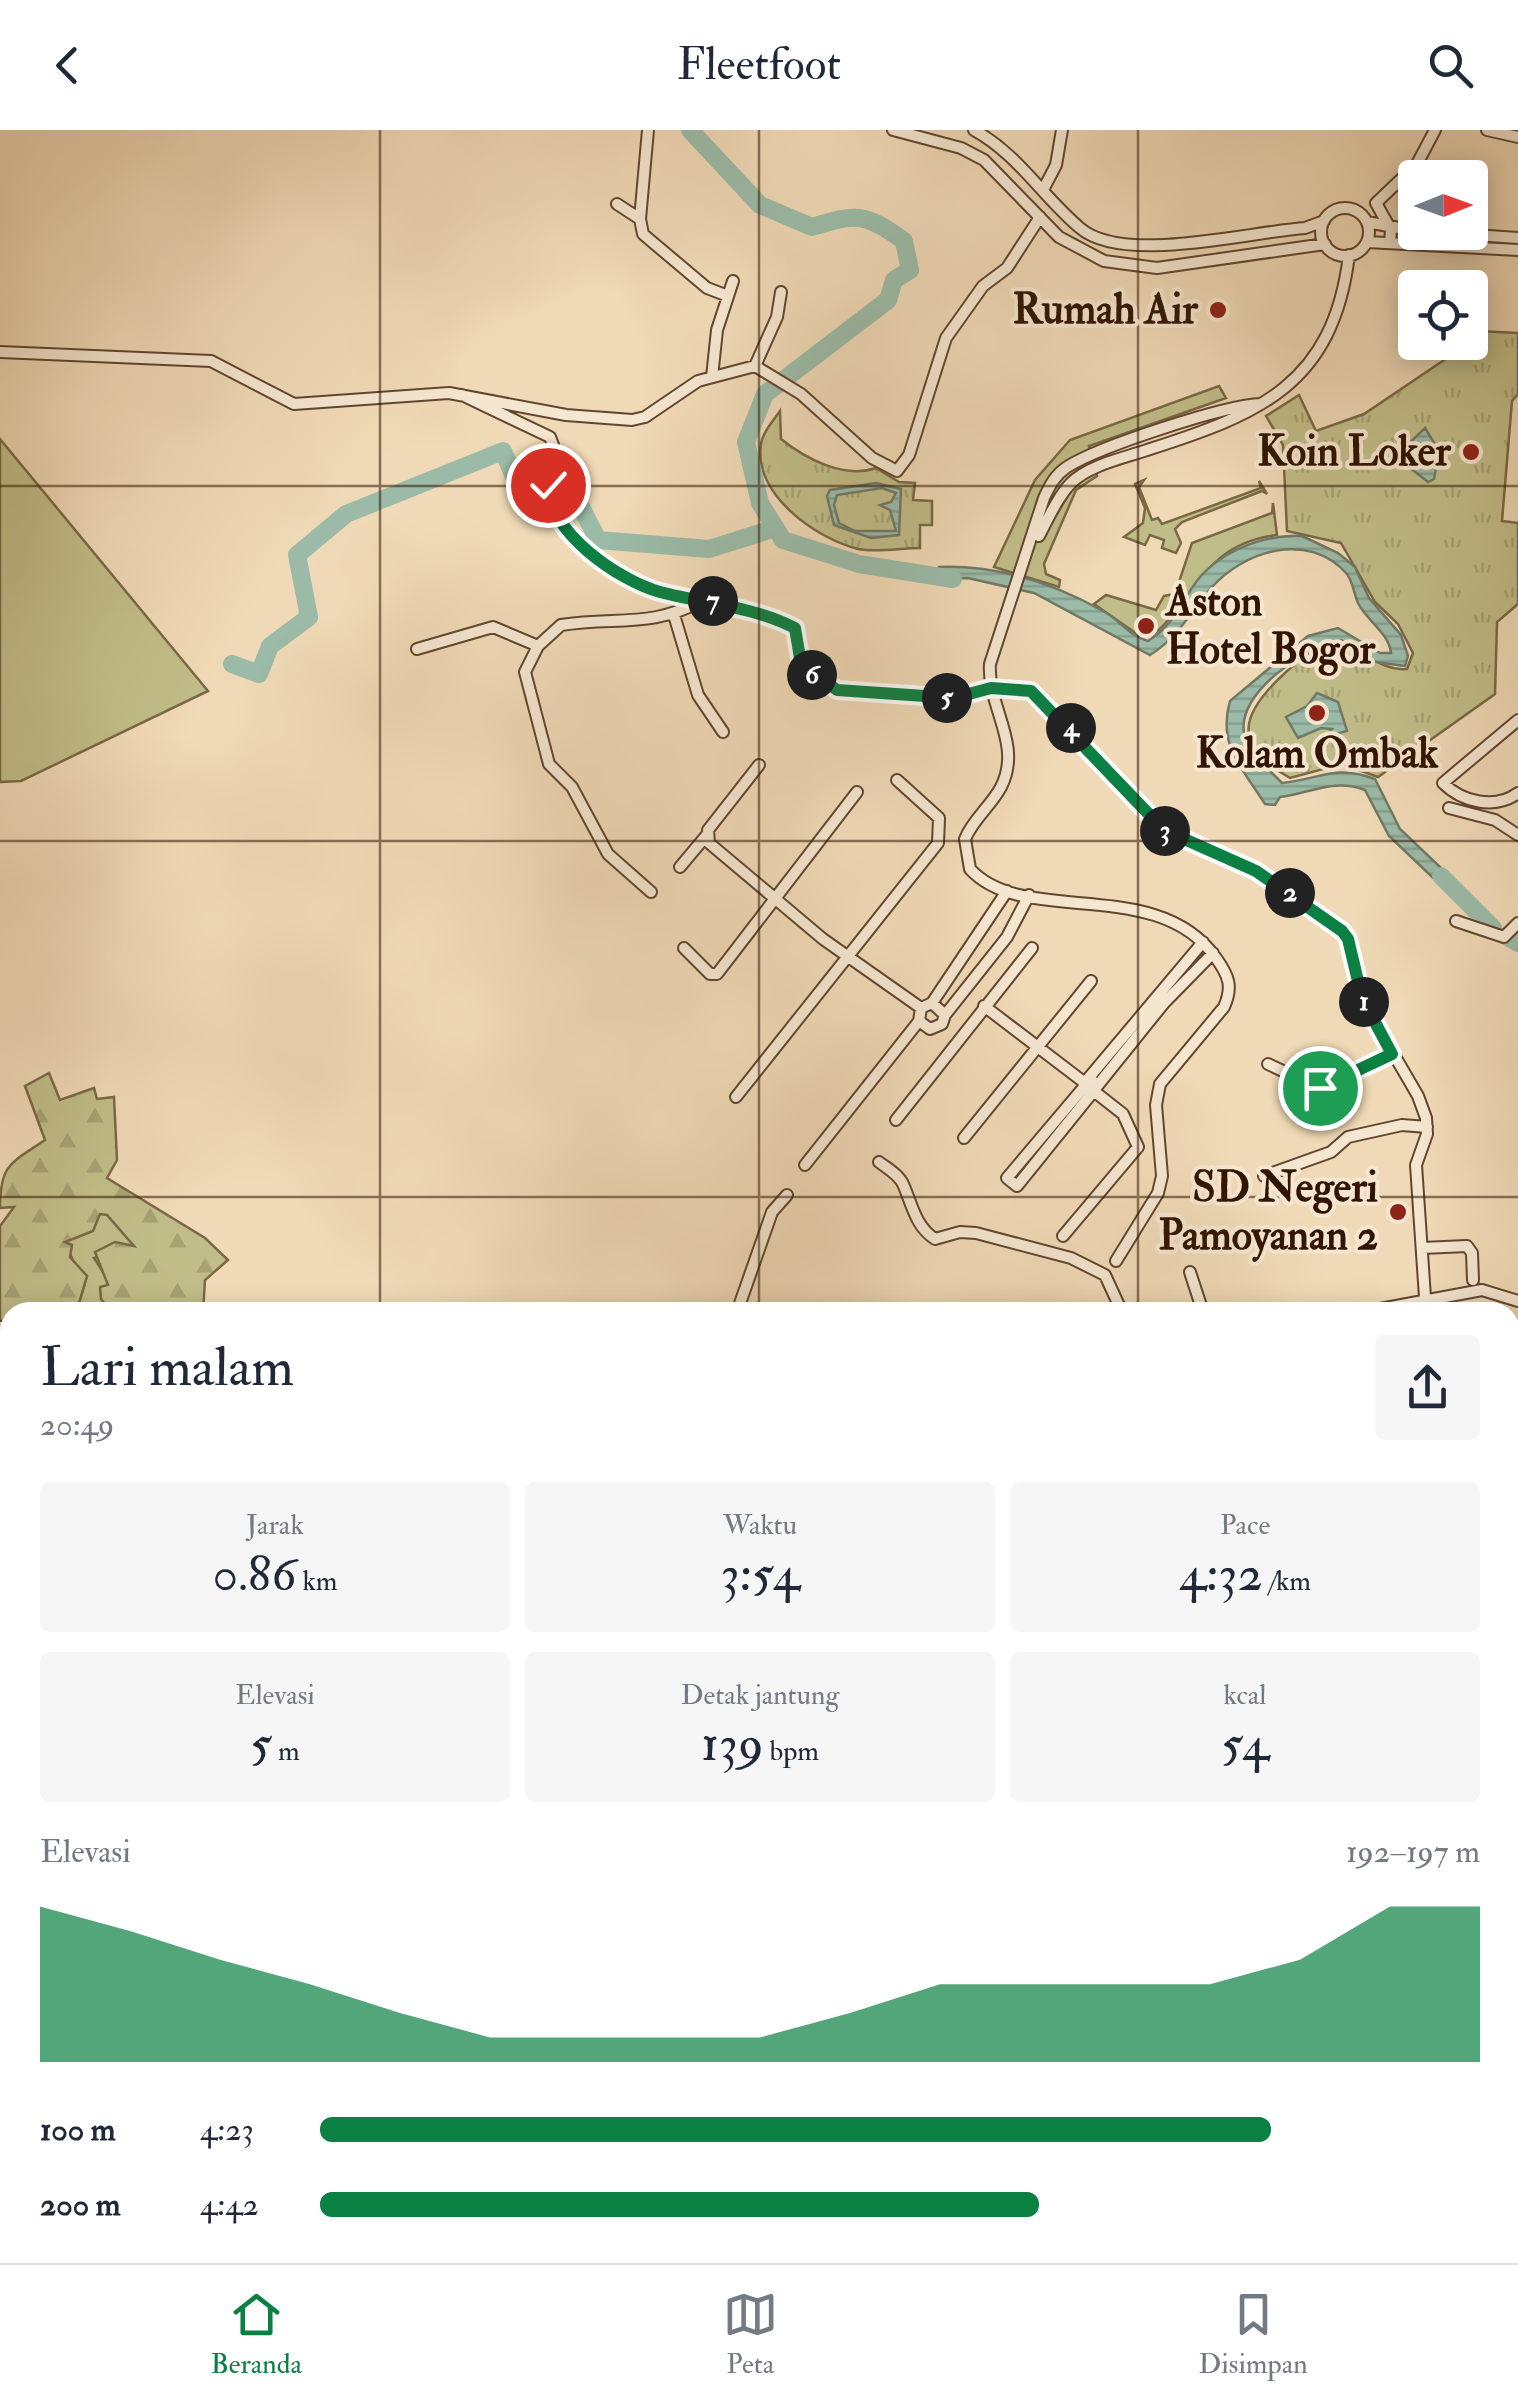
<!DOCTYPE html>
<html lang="id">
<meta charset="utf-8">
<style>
:root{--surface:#fff;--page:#f6f6f7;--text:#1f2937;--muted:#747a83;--line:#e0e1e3;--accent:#0b8043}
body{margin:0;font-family:"IM FELL Double Pica",serif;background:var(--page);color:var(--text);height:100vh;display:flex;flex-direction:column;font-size:38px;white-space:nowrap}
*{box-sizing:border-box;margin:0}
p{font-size:32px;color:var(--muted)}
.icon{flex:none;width:55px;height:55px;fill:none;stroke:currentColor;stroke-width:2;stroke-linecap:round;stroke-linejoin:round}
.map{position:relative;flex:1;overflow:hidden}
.sheet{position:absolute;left:0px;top:1172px;width:1520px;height:962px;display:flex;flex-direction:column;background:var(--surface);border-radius:30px 30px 0 0;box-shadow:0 5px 25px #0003}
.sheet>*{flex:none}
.needle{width:65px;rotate:89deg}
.controls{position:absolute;left:1398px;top:30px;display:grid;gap:20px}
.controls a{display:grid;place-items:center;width:90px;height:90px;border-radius:10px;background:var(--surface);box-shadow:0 5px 25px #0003;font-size:50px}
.pin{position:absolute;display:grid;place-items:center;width:85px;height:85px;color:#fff;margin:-42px;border:5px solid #fff;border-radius:50%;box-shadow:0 2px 10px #0007}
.km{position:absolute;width:50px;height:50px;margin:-25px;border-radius:50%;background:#222;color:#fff;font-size:28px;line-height:50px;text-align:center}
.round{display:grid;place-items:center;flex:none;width:105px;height:105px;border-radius:10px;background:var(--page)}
.summary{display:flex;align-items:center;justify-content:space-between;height:170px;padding:0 40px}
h1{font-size:55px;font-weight:600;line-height:75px}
.figures{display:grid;grid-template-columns:repeat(3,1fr);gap:15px;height:170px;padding:10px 40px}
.figures div{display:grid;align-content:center;border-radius:10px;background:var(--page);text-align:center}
.figures b{font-size:50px;font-weight:600}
.figures small{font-size:28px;font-weight:400}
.figures p{font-size:28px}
.chart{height:280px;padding:20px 40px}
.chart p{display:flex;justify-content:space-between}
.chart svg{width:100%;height:180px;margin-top:10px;fill:var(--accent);opacity:.7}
ul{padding:0 40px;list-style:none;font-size:32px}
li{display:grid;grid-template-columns:160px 120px 1fr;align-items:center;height:75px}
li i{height:25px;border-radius:12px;background:var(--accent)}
header{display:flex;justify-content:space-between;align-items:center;height:130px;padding:0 40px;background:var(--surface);font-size:45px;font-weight:600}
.tabs{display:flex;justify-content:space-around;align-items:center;height:140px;border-top:2px solid var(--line);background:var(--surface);font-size:28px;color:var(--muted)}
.tabs a{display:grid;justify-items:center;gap:5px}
.tabs .selected{color:var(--accent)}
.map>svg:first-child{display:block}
.green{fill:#c1bd88;stroke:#796945;stroke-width:2.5}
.forest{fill:url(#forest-firs);stroke:#796945;stroke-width:2.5}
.park{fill:url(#park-tufts);stroke:#796945;stroke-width:2.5}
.water{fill:url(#water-rules);stroke:#717966;stroke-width:2.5;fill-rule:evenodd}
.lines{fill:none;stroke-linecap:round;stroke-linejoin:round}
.river{stroke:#9bbba8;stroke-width:18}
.minor-casing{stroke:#61462f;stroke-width:14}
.minor{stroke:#f5e6d0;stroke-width:10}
.route-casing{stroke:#fff;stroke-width:20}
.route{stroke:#0b8043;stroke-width:12}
.grid{fill:none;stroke:#311502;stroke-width:2.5;stroke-opacity:0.55}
.poi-dot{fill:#8f2418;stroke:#f5e6d0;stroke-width:4}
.labels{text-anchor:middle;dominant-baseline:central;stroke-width:8;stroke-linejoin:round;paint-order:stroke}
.poi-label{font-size:42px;font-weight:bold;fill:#311502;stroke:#f5e6d0;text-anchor:end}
</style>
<header><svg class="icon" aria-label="back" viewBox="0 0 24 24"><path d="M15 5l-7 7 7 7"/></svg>Fleetfoot<svg class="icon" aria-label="search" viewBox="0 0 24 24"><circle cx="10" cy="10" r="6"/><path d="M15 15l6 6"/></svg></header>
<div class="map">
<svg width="1518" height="2133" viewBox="0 0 1518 2133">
<defs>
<pattern id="forest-firs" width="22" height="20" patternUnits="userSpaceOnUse" patternTransform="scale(2.5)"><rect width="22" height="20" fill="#c1bd88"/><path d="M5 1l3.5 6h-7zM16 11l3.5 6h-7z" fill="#a6a274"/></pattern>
<pattern id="park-tufts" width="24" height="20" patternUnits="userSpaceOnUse" patternTransform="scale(2.5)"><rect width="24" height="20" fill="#c1bd88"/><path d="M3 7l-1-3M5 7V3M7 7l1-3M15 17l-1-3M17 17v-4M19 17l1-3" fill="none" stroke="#a6a274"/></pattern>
<pattern id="water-rules" width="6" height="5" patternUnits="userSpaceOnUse" patternTransform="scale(2.5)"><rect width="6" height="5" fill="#9bbba8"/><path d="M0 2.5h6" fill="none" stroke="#86a08f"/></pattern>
</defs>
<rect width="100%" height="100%" fill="#f0d9b6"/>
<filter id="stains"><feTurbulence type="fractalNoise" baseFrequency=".002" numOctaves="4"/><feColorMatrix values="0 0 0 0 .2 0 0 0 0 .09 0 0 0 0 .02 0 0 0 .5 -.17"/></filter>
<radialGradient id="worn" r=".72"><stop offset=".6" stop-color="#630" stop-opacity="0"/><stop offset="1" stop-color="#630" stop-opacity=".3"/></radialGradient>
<path class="green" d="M1219 256 1226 268 1089 316 1097 346 1076 360 1044 434 1046 444 1060 450 1059 457 994 437 1035 350 1070 310Z
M0 309 208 561 21 651 0 652Z
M1144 350 1139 357 1152 390 1158 388 1162 394 1261 358 1259 351 1267 364 1262 361 1182 392 1175 399 1181 413 1176 423 1162 418 1164 410 1150 405 1145 415 1124 407 1143 393 1145 378 1135 354Z
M1273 373 1277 405C1202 414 1197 469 1152 506L1137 504 1094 474 1106 465 1156 480 1164 466 1175 464 1192 413 1272 383Z
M100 1084H106L135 1116 94 1128 108 1150 105 1173 111 1182H98L94 1175 83 1176V1182H65L67 1176 79 1173 87 1146 78 1141 65 1113Z"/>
<path class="forest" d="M49 943 60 970 94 958 97 969 114 967 117 1030 107 1048 205 1108 228 1130 205 1150 203 1182H111L101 1169 100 1157 108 1155 95 1122 115 1112 134 1116 107 1085 100 1084 93 1101 65 1112 72 1115 70 1127 87 1146 79 1173 68 1176 65 1182H10V1258L0 1264V1096L14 1077 0 1078C0 1034 11 1033 45 1010L25 956Z
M10 2038V2125H49L46 2133H0L3 2041Z"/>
<path class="park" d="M1478 201 1518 203V264L1512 271 1502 391 1518 393V474L1497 492 1495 564 1378 647 1342 634 1290 648C1230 614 1241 583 1286 542 1300 530 1311 518 1330 514 1357 508 1374 542 1407 539L1413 523 1398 494 1375 472 1341 413 1287 401 1283 315 1266 286 1299 265 1316 301 1364 284 1453 224 1452 219 1470 212Z
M780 281 781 309C806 329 844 349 876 338L899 352 915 353 913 370 932 371V395H920V418C900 418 877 423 858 419 815 408 753 364 761 314 763 302 773 291 780 281Z"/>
<path class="water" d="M1425 298 1439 321 1434 349 1428 352 1400 330V322Z
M876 353 901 359 899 405 871 408 834 395 827 366 830 360ZM882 358 896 363 891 372 880 375 890 380 896 401H855L839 393 834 375 837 365Z
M1302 406 1338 423 1355 437 1369 468 1401 505 1408 526 1405 536 1376 532 1341 510C1307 517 1237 561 1244 603 1247 623 1269 639 1282 653 1321 649 1334 634 1375 649L1400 699 1459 755 1450 764 1389 706 1365 660C1334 648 1311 663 1280 667L1275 675 1265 674C1243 639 1217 615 1230 571L1308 506 1338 498 1380 523H1391C1389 503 1367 491 1358 473 1354 464 1353 452 1347 444 1308 400 1244 421 1211 458 1189 483 1180 506 1150 525L1034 463 968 448 939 449V437C996 435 1053 453 1103 481 1120 490 1129 506 1148 511 1172 496 1177 480 1192 458 1214 423 1262 404 1302 406Z
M1317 563 1338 572 1347 601 1325 607 1332 599 1321 598 1298 608 1286 587 1307 576Z"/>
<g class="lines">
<path class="river" d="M690 0 760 75 812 97C857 83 865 83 904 111L910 140 894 150 888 170 765 264 746 312 760 373 783 410 859 434 953 449
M232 534 259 544 270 516 309 487 297 425 346 384 503 321 515 349 581 377 598 410 709 419 776 398
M1441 746 1493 798
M1506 806 1518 813"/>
<defs>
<path id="minor" d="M893 0 961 18 984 30 1059 107 1104 131 1157 138 1325 114
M974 0C1018 24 1042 66 1080 98 1123 135 1248 102 1305 98L1324 91
M1487 0 1518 7
M1043 60 1056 35 1062 0
M617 74 640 89 643 104 650 110 707 158 728 166
M1321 102a24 24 0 1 1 48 0a24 24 0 1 1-48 0Z
M640 89 648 0
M1367 92 1415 101
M1432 102 1518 108
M1367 112 1518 120
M1390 113 1391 100 1376 73 1417 34 1435 0
M0 222 211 231 294 274 449 263 566 285 632 290 645 287 698 251 755 236 801 264 872 328 897 341 909 325 946 208 983 156 1007 138 1040 87
M755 236 777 187 781 162
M712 247 717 200 733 151
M462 265 550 307 553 315C551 331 546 351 548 368 553 405 622 449 655 460 702 475 750 476 795 498L803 538 837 560 954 568 991 558 1031 561 1163 700 1256 741 1342 801 1348 809 1361 868 1418 966 1426 988 1427 1004 1416 1035 1426 1182
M1039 406C1048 389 1057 368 1071 353 1089 335 1124 328 1147 320 1260 284 1333 255 1349 125
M674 485 698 565 723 602
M538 516 525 542 549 634 572 657 608 724 651 762
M417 519 493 497 538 516 561 495C616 486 650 499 703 470
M1518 590 1443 653C1462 672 1495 680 1518 663
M759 635 708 700 709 713 823 809 921 878
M1449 678 1495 690 1518 705
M680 737 706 706
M1456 791 1504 807 1518 793
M684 818 710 844H717L857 662
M932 873 945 885 942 894 930 899 919 891 921 878 932 873 1007 761
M984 876 1085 953
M945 885 1007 807 1029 765
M1268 934 1319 958 1392 925
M1090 949 1098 955 1092 963 1085 960 1087 950 1203 812
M1098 955 1164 873 1213 823
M1084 957 1007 1048 1017 1056 1092 963
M736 967 938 713 939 688 897 650
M896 990 1032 818
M964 1008 1091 851
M879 1032C887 1038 899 1045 903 1054 912 1074 915 1096 935 1109L960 1102 976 1103 1071 1128 1105 1145 1122 1182
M805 1035 919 891
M1264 1046 1331 1022 1348 1007 1402 995 1427 997
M1063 1106 1138 1017 1123 984 1095 962
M1422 1118 1467 1116 1472 1123 1473 1150
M1116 1131 1158 1063 1162 1046 1156 975 1160 954 1224 877C1233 857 1229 846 1216 828 1157 744 1024 798 970 739L965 709C973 689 991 676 1001 657 1023 614 987 577 990 534L1044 368C1050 355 1055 345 1067 337 1098 317 1225 275 1261 274
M1190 1142 1203 1182
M737 1182 772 1082 787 1065
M1364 1182 1482 1160 1518 1171
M0 1197 10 1196
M0 1306 1 1331 10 1340
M1510 1330H1518
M1510 1434 1518 1543 1510 1573
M0 1656 10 1658
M0 1802 10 1803
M1510 1892 1518 1894
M1510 2060H1518
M590 2125V2133
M799 2125V2133
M852 2125V2133
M905 2125V2133
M959 2125V2133
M1111 2125 1120 2133
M1491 2125V2133
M169 2127 208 2133
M325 2133H412
M641 2133V2125
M758 2133V2125
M1084 2133V2125
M1193 2133 1195 2125
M1301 2133V2125
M1381 2133V2125
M1449 2133V2125"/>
</defs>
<use href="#minor" class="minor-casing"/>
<use href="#minor" class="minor"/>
</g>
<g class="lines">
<defs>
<path id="route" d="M548 355C547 401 619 451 660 462 706 474 752 476 795 498L801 534 837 560 954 568 991 558 1031 561 1164 700 1256 741 1342 801 1348 809 1362 868 1392 924 1320 958"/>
</defs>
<use href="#route" class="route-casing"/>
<use href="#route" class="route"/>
</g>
<path class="grid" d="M380 0V1182M759 0V1182M1138 0V1182M0 356H1518M0 711H1518M0 1067H1518M0 1422H10M1510 1422H1518M0 1778H10M1510 1778H1518M380 2125V2133M759 2125V2133M1138 2125V2133"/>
<g class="poi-dot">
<circle cx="1218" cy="180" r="10"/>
<circle cx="1471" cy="322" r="10"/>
<circle cx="1146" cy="496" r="10"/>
<circle cx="1317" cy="583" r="10"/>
<circle cx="1398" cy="1082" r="10"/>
</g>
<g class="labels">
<g class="poi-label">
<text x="1198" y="180">Rumah Air</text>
<text x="1451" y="322">Koin Loker</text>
<text x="1166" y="472" text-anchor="start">Aston<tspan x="1166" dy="48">Hotel Bogor</tspan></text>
<text x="1317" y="624" text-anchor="middle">Kolam Ombak</text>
<text x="1378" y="1058">SD Negeri<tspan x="1378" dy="48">Pamoyanan 2</tspan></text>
</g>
</g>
<rect width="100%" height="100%" filter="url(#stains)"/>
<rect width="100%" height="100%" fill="url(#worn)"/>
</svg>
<div class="controls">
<a><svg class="needle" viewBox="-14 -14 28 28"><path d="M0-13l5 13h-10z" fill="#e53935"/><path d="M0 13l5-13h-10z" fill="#747a83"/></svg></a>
<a><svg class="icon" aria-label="locate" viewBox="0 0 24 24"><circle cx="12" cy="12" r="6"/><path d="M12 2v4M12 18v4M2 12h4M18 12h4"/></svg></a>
</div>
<div class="pin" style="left:1320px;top:958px;background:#1e9e55"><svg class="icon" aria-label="arrive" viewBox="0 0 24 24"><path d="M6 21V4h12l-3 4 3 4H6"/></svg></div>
<div class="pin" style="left:548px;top:355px;background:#d93025"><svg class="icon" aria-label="check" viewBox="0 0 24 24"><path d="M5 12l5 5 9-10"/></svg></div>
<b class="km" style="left:1364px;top:872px">1</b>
<b class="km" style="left:1290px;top:763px">2</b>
<b class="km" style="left:1165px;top:701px">3</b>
<b class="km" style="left:1071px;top:598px">4</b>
<b class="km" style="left:947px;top:568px">5</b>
<b class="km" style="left:812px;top:545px">6</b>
<b class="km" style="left:713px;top:471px">7</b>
<section class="sheet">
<div class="summary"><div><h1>Lari malam</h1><p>20:49</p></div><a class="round"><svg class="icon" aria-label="share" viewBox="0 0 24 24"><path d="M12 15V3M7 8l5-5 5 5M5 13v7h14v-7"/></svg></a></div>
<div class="figures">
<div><p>Jarak</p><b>0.86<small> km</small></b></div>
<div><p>Waktu</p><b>3:54</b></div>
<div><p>Pace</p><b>4:32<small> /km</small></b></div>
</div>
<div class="figures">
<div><p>Elevasi</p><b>5<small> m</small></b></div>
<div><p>Detak jantung</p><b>139<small> bpm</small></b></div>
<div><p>kcal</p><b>54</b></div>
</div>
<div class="chart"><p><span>Elevasi</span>192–197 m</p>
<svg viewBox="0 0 160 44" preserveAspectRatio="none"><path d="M0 44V6L10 12L20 19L30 25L40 32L50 38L60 38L70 38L80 38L90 32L100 25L110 25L120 25L130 25L140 19L150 6L160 6V44z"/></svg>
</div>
<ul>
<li><b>100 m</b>4:23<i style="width:82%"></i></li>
<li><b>200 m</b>4:42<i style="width:62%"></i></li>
</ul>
</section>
</div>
<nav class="tabs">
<a class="selected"><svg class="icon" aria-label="home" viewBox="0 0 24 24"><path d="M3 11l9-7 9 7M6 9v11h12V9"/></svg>Beranda</a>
<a><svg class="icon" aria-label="map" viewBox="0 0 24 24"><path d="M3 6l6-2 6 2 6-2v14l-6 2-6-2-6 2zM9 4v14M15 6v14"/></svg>Peta</a>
<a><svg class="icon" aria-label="saved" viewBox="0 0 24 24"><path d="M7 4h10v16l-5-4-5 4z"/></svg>Disimpan</a>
</nav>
